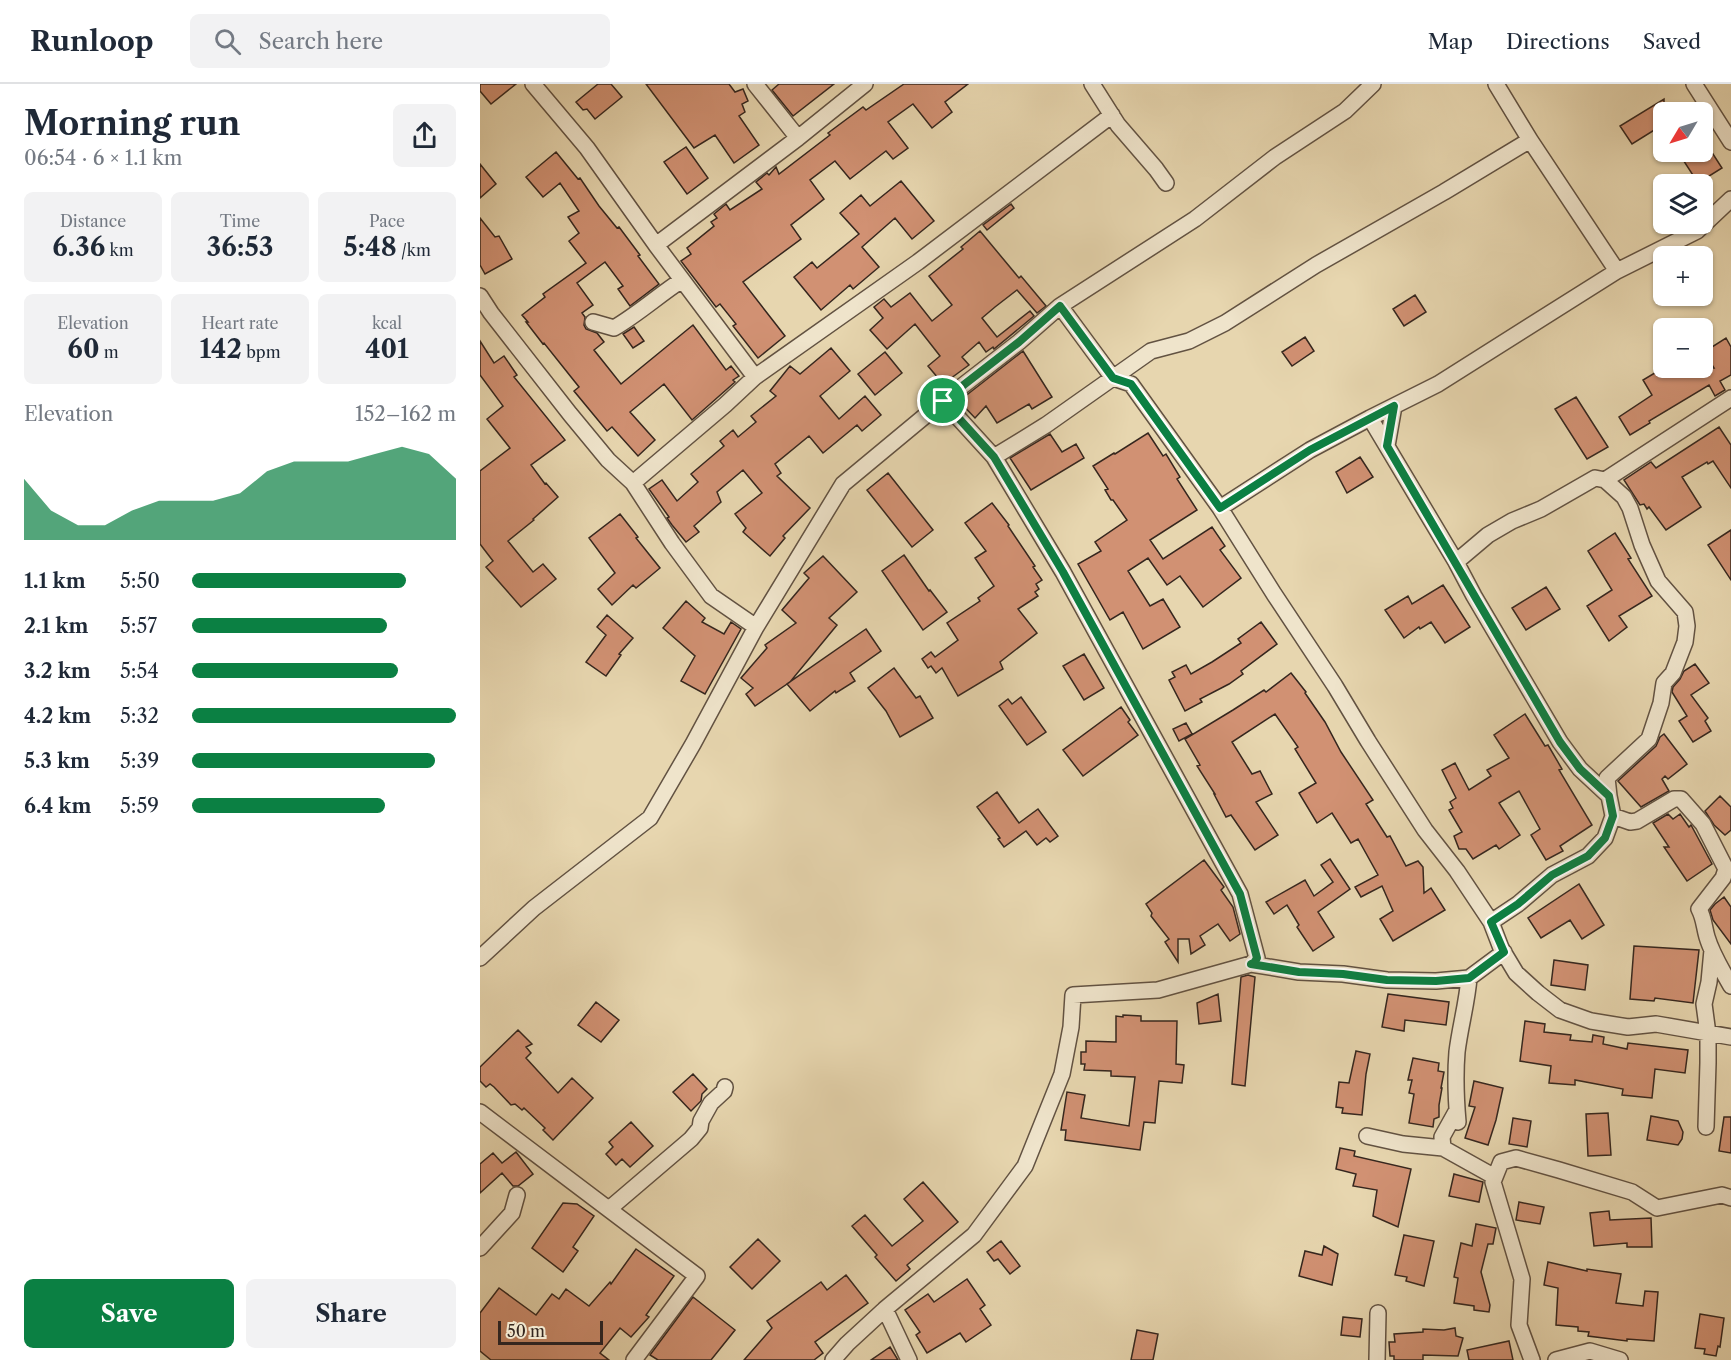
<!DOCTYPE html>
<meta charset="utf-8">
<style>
:root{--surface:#fff;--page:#f2f2f3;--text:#1f2937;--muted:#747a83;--line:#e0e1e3;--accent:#0b8043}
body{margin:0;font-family:"Libre Caslon Text",serif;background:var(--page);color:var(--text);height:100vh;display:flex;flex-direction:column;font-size:22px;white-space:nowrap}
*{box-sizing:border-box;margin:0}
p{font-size:20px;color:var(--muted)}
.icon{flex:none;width:33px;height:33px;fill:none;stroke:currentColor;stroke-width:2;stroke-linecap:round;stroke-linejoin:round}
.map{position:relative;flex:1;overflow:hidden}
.drawer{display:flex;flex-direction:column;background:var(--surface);width:480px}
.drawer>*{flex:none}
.needle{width:39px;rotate:232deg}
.buttons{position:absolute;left:1173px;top:18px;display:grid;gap:12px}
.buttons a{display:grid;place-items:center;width:60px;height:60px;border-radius:9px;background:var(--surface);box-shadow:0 2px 4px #0004;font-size:30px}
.scale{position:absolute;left:18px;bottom:15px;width:105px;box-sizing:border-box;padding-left:6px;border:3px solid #35261e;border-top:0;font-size:16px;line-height:21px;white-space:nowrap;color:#35261e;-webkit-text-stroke:4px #efe4cb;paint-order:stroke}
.pin{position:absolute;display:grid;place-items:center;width:51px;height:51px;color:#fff;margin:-26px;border:3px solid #fff;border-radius:50%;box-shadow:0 2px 6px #0007}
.round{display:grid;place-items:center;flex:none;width:63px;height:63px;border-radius:9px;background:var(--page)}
.head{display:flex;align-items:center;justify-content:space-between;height:102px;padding:0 24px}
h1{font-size:33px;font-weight:800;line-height:45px}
.metrics{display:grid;grid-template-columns:repeat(3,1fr);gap:9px;height:102px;padding:6px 24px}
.metrics div{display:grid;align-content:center;border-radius:9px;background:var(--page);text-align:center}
.metrics b{font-size:26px;font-weight:800}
.metrics small{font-size:16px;font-weight:400}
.metrics p{font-size:16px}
.chart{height:168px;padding:12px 24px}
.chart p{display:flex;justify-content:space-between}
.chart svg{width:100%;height:108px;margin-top:6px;fill:var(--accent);opacity:.7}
.action{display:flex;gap:12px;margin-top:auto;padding:12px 24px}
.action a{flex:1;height:69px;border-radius:9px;background:var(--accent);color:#fff;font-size:24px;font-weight:800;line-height:69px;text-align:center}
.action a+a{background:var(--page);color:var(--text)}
ul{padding:0 24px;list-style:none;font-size:20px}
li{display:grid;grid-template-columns:96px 72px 1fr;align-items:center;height:45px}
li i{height:15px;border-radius:8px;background:var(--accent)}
header{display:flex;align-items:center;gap:36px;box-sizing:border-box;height:84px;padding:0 30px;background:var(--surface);border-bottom:2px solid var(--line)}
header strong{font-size:28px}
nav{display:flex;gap:33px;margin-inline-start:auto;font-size:21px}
.search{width:420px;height:54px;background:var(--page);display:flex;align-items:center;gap:15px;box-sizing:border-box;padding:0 21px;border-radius:9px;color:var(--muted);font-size:22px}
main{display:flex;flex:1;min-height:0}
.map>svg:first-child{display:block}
.building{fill:#d19173;stroke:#35261e;stroke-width:1.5}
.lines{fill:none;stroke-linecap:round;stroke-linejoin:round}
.minor-casing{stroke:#625242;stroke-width:18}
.minor{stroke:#efe4cb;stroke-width:15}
.route-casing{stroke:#fff;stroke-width:12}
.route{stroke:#0b8043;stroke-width:8}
</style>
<header>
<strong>Runloop</strong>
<div class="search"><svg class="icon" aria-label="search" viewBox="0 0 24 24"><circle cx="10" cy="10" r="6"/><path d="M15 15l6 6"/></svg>Search here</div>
<nav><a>Map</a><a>Directions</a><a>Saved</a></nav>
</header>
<main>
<section class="drawer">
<div class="head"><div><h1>Morning run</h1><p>06:54 · 6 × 1.1 km</p></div><a class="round"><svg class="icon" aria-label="share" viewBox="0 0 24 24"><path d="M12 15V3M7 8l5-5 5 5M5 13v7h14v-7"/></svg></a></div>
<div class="metrics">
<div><p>Distance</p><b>6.36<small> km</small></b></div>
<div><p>Time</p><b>36:53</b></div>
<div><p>Pace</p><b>5:48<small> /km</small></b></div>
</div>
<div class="metrics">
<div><p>Elevation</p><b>60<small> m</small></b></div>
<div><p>Heart rate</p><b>142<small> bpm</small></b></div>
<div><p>kcal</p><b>401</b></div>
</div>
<div class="chart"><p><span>Elevation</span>152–162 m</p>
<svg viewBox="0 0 160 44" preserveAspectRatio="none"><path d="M0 44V19L10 32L20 38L30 38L40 32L50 28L60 28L70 28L80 25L90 16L100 12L110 12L120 12L130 9L140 6L150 9L160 19V44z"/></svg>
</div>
<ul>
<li><b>1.1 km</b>5:50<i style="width:81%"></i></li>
<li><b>2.1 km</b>5:57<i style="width:74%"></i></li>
<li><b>3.2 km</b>5:54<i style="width:78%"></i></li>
<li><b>4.2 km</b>5:32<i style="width:100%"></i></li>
<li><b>5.3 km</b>5:39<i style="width:92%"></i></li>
<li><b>6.4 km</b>5:59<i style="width:73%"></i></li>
</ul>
<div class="action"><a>Save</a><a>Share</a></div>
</section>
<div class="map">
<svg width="1251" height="1276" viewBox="0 0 1251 1276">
<rect width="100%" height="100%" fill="#e7d6af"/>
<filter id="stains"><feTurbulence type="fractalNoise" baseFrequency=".00333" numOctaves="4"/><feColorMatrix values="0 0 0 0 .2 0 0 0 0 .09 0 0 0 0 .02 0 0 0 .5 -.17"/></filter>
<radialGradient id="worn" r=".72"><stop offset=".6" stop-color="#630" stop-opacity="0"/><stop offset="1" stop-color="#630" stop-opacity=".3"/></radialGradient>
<path class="building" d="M0 0H36L11 20 0 7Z
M118 0H131L142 13 115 35 107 25 103 26 96 18Z
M166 0H249L255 8 263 5 268 17 262 20 265 28 259 32 279 61 254 79 235 51 214 64Z
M299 0H354L313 32 292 6Z
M424 0H488L465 18 472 28 452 44 433 20 408 38 428 64 413 75 406 67 370 95 355 77 330 96 344 115 311 141 321 155 263 198 305 252 278 274 253 242 256 240 240 220 236 223 201 177 211 170 207 164 234 142 231 138 237 134 234 130 246 120 250 126 282 105 276 98 287 89 289 91 296 83 299 90 350 51 348 49 383 23 386 26Z
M1184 15V19L1190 28H1184V40L1152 60 1140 42Z
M1222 53 1242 84 1218 99 1198 68H1222Z
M206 63 228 94 207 110 184 78Z
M76 68 98 95 100 94 119 122 137 144 139 143 160 171 158 172 179 200 150 222 138 205 143 202 125 178 97 199 113 221 102 229 105 233 104 241 106 245 117 249 124 258 114 266 141 300 213 241 246 286 251 282 259 292 253 296 255 298 212 336 184 300 150 328 175 356 158 372 132 343 127 347 94 307 99 303 64 259 63 260 46 238H48L42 231 65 213 63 210 106 179 89 157 99 149 88 133 99 127 80 99 63 113 46 93Z
M0 80 16 100 0 114Z
M421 97 454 137 432 155 415 134 382 163 399 183 373 205 370 201 341 226 314 193 332 178 337 184 379 150 360 129 381 111 390 122Z
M531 120 534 124 507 146 503 141Z
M0 134 15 153 19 152 32 175 5 190 0 181Z
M500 147 539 194 541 192 566 222 557 229 537 206 515 223 502 234 517 253 550 227 554 232 514 265 513 263 506 268 499 258 482 273 489 281 463 300 448 282 460 272 435 240 407 265 390 246 403 234 394 223 404 215 411 223 430 209 452 237 472 221 449 192 483 165 481 163Z
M935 211 946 228 924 242 913 225Z
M154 243 164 257 153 264 143 250Z
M825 253 834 267 812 282 802 268Z
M1246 254 1251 263V291L1240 297 1245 306 1235 312 1229 301 1169 337 1170 339 1150 351 1139 333 1172 311 1163 296 1183 284H1234L1224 268Z
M0 257 14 279 24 272 37 291 34 293 85 356 51 381 65 400 66 399 78 413 53 435 54 436 28 457 53 488 63 480 76 495 41 523 6 483 13 477 0 460V387L30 364 7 335 23 322 0 291Z
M351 264 370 287 340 312 359 335 385 312 401 331 382 347 377 341 343 369 329 352 295 380 301 389 297 392 330 424 303 452 305 454 290 472 263 448 266 444 255 430 282 409 263 386 237 408 241 418 214 442 219 448 206 458 192 441 187 434 189 433 169 405 182 396 197 417 218 398 211 390 244 362 240 357 253 346 258 353 276 338 271 332 296 312 290 307 310 282 320 290Z
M543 267 572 313 552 325 549 320 517 339 506 322 495 334 479 317Z
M405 268 422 289 395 311 378 290Z
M1096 313 1128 363 1107 375 1075 325Z
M1239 343 1251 361V404L1233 377 1228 380 1227 378 1202 393 1221 423 1186 446 1169 423 1167 425 1164 420 1160 421 1144 396 1171 378 1176 384Z
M668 349 683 372 686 370 700 393 697 395 717 426 670 456 683 475 732 443 745 462 740 466 761 494 723 523 700 492 687 501 668 474 648 487 670 522 683 515 700 543 663 565 643 528 630 536 598 480 621 467 615 458 647 436 633 416H631L625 406 628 405 613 382 634 369 635 370Z
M570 350 582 368 596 360 604 374 551 406 530 374Z
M880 373 893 393 867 409 856 388Z
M408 389 453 446 432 463 387 406Z
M512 419 529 441 528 442 555 482 553 483 562 496 556 500 559 505 555 508 558 512 538 525 557 549 520 578 523 585 478 612 462 584 456 589 451 582 448 584 442 575 451 568 455 573 478 556 467 539 500 517 498 514 514 502 495 474 506 467 485 439Z
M140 430 158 453 156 454 180 484 156 504 153 501 132 521 118 505 135 489 109 454Z
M1251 446V496L1228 461Z
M1135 449 1151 474 1148 475 1172 512 1139 532 1147 543 1129 557 1107 522 1132 506 1108 467Z
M424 471 449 507 450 506 467 528 443 546 402 487Z
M343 472 377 508 349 534 357 541 310 598 275 622 266 610 273 604 261 594 287 564 285 561 316 539 302 526 329 494 324 489Z
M963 501 990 543 965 559 951 538 940 545 939 543 924 554 905 526 928 512 932 520Z
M1066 503 1080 525 1046 546 1032 524Z
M206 517 225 534 222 538 244 550 251 538 261 545 225 610 201 597 215 572 183 544Z
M127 531 153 554 139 570 141 571 126 592 106 578 126 551 117 543Z
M781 538 797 560 761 587 763 590 749 600 720 615 722 618 705 627 689 596 695 593 692 588 706 581 711 590 732 578 761 559 758 555Z
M386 545 401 567 370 589 375 597 356 609 355 607 330 627 307 600Z
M604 570 624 604 604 616 583 582Z
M1215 580 1229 599 1211 611 1228 634 1225 637 1231 647 1213 658 1199 637 1207 632 1192 608 1193 603 1200 595 1204 587Z
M414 584 436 614 440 612 453 634 420 653 406 627 388 604Z
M811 589 826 608 825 609 845 638 861 668 893 716 886 720 907 753 910 752 926 782 938 777 943 783 944 809 951 804 965 826 913 857 900 835 913 827 902 802 881 813 875 803 898 791 878 755 871 759 852 729 837 739 819 709 836 699 815 665 818 663 795 630 752 658 772 690 780 687 792 710 776 718 798 751 775 766 751 731 746 733 734 710H735L717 682 720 681 705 655 753 626 784 606 786 608Z
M541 613 566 648 547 661 519 622 528 615 532 620Z
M641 623 650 636 648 638 658 651 603 692 583 666Z
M1045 630 1065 662 1068 661 1082 685 1079 686 1112 741 1080 762 1083 767 1066 776 1051 751 1060 745 1039 707 1019 719 1040 751 1019 765 1016 761 993 775 986 765H979L974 752 982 748 969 726 973 724 970 718 976 714 962 686 975 679 989 706 1011 692 1007 686 1029 674 1014 651Z
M706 639 712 650 699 657 693 645Z
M1184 650 1207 680 1188 695 1185 692 1182 695 1189 707 1161 723 1138 697 1176 662 1180 653Z
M517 708 539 739 558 725 578 752 570 758 566 754 557 761 546 747 524 763 518 755 520 754 497 723Z
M1240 712 1251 723V746L1245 751 1234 741 1225 727Z
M1188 730 1193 735 1200 730 1209 743 1211 741 1232 780 1207 797 1184 763H1189L1173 739Z
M850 775 870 805 838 828 854 853 833 867 817 843 819 841 807 821 794 830 786 818 825 796 834 812 853 798 841 781Z
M724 776 744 803 741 806 753 823 760 850 750 857 738 840 720 852 725 861 711 870 709 855H698V878L685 858 689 855 671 832 672 829 666 820Z
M1099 800 1124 841 1102 855 1090 836 1061 854 1048 834Z
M1244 813 1251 823V860L1233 836 1230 826 1235 820Z
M1154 862 1219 866 1213 919 1175 914 1174 917 1150 915Z
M1074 876 1108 881 1105 906 1071 901Z
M768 891 775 893 765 1002 752 1000 761 893Z
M738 910 741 937 719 940 717 919Z
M908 910 969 918 966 941 925 936 924 947 902 943Z
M116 918 139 936 121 958 98 941Z
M643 931 661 932V937H697L696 980 704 981 702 999 679 997 675 1039 664 1038 660 1066 585 1056 586 1046H581L587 1008 605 1011 601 1034 649 1042 655 993 631 992V987L604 986 605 980H601V968H606V957L636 958V932L643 933Z
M1045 937 1065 940 1064 948 1091 951 1090 956 1112 958 1113 951 1124 953 1123 960 1147 965 1148 959 1208 966 1205 989 1175 985 1172 1014 1142 1011 1143 1005 1095 996V1001L1069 999 1071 982 1040 977Z
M38 946 52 960 46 963 51 969 46 974 78 1009 92 994 113 1014 73 1056 63 1046 65 1044 44 1024 42 1026 35 1020 31 1021 14 1003 10 1000 6 1003 0 997V983Z
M876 967 890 970 886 990 882 1031 862 1029 863 1024 856 1023 859 998 869 999Z
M933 974 959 979 958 987 964 988 961 1004H962L959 1021V1033L954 1035 953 1043 929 1039 934 1010 929 1009 932 996H928Z
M213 990 227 1005 222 1010 221 1017 211 1027 193 1008Z
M994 997 1023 1004 1016 1036 1008 1061 985 1054 995 1023 989 1022Z
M1128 1029 1131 1071 1108 1072 1106 1030Z
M1171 1032 1198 1037 1203 1048 1202 1055 1198 1061 1167 1056Z
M1244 1033H1251V1069L1239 1067Z
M1033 1034 1051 1037 1047 1063 1029 1060Z
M151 1038 173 1062 150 1083 142 1075 136 1081 126 1070 133 1063 129 1058Z
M860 1064 875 1067 874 1072 931 1085 918 1143 893 1132 897 1106 873 1102 876 1090 856 1085Z
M36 1068 53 1090 38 1102H33L22 1089 0 1109V1080L13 1069 22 1079Z
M974 1090 1003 1098 999 1118 969 1112Z
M443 1098 478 1138 427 1181 430 1185 416 1197 395 1173 397 1171 372 1142 385 1131 412 1162 443 1137 424 1115Z
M1039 1118 1064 1123 1060 1140 1036 1136Z
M83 1119 97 1120 114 1132 93 1163 98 1167 83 1188 52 1164Z
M1129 1127 1130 1136 1171 1134 1172 1163H1147V1159L1114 1162 1110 1129Z
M996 1140 1016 1144 1013 1160H1008L1001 1188 1010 1221 1009 1228 994 1226V1222L974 1219 978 1194 974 1193 981 1159 992 1162Z
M924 1151 954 1157 944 1202 926 1197 927 1193 915 1191Z
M278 1155 300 1177 272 1205 250 1183Z
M521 1157 540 1182 530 1190 518 1175 514 1177 507 1168Z
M844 1162 858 1170 852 1201 819 1192 825 1167 842 1171Z
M156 1165 194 1192 166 1231 169 1233 151 1253 140 1244 120 1269 129 1276H11L0 1267V1229L19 1204 56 1231 72 1210 79 1215 86 1205 109 1222 130 1198 131 1200Z
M1068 1178 1107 1187V1185L1141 1190 1136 1219 1163 1222 1165 1207 1178 1208 1174 1257 1147 1255V1257L1108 1252 1109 1248 1098 1247V1243L1076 1241 1078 1204 1064 1201Z
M366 1191 388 1219 335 1258 343 1269 334 1276H264L292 1244 287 1237 341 1198 347 1206Z
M487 1195 505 1221 500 1225 511 1241 486 1258 480 1249 447 1269 436 1251 440 1248 425 1226 448 1210 454 1218Z
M213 1213 255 1246 231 1276H178L170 1271Z
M1220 1230 1244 1234 1240 1263 1238 1262 1236 1272 1224 1270 1225 1265 1215 1264Z
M863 1233 882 1235 880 1253 861 1251Z
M975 1244 976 1252 983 1254 978 1272 943 1271V1276H914V1272H910L909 1258H915L914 1250 943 1248V1245L964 1246Z
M657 1246 678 1250 673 1276H651Z
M1029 1257 1033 1276H989L987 1266Z
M410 1263 418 1276H391Z"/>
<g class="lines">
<defs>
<path id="minor" d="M53 0 107 64 176 161 275 293
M275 0 318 54
M612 0 638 41 676 85 686 99
M1016 0 1050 56 1137 187
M1214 0 1251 58
M176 161 318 54 385 0
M0 212 11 229 90 330 128 376 153 399 192 459 231 512 276 543
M580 222 633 294 651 300 740 424 794 510 855 602 888 657 945 746 977 787 1011 838 1021 864 1036 889 1058 909 1080 926 1111 937 1148 943 1176 940 1251 953
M113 238 134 244C158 230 179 211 202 196
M890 334 976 478 994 512 1080 658 1100 685 1129 712 1133 732 1125 754 1108 772 1072 791 1038 820 1011 838
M907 362 914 322
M514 373 566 341 671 267 709 257 745 239 836 181 964 108 1050 56
M153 399 245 321 275 293 438 178 632 31
M740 424 830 366 890 334 958 300 1137 187 1217 147 1251 115
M976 478 1008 451 1032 437 1061 425 1115 394 1125 396
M1129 712 1127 694 1169 655 1181 619 1184 599 1193 589 1205 558 1207 542 1205 528 1178 497 1162 461 1150 424 1144 413 1125 396 1251 314
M1133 732 1150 738 1157 737 1194 715H1201L1223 740 1246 785 1243 794 1219 825C1224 834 1224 843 1227 853 1232 870 1242 886 1251 902
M0 874 54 824 170 734 213 660 276 543 363 400 463 317 539 258 580 222 715 135 795 73 865 27 893 0
M771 880 819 888 863 890 907 896 956 897 989 894 1024 868
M0 1028 217 1192 154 1276
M978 1038C976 1015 975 992 977 968 980 943 987 919 989 894
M1226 1043 1228 979V950L1224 920 1229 898 1232 866
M887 1052 923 1060 963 1064 962 1053 977 1026
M963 1064 1015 1093
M129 1125 211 1055 220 1044 221 1037 231 1019 244 1007 245 1003
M0 1164 32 1129 37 1111
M405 1225 429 1276
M353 1276 367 1260 405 1225 494 1151 545 1082 582 990 591 943 593 911 678 906 771 880 777 874 760 810 583 488 514 373 463 317
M897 1276 898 1229
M1052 1276 1039 1241 1042 1195 1013 1098 1021 1078 1036 1074 1079 1086 1152 1108 1177 1124 1242 1111 1251 1114
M1076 1276 1110 1267 1140 1276"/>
</defs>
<use href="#minor" class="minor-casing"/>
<use href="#minor" class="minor"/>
</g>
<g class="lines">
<defs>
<path id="route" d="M580 222 633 294 651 300 740 424 830 366 914 322 907 362 1080 658 1100 685 1129 712 1133 732 1125 754 1108 772 1072 791 1038 820 1011 838 1024 868 989 894 956 897 907 896 863 890 819 888 771 880 774 879 777 874 760 810 583 488 514 373 463 317 539 258Z"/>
</defs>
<use href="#route" class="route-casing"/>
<use href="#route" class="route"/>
</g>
<rect width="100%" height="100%" filter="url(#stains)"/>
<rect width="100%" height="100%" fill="url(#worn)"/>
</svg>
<div class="buttons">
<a><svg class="needle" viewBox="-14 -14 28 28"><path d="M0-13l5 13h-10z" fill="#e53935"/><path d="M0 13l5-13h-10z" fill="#747a83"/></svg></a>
<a><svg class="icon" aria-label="layers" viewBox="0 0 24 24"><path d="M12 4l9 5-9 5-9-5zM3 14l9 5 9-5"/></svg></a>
<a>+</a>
<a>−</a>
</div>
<div class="scale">50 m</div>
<div class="pin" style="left:463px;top:317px;background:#1e9e55"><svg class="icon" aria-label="arrive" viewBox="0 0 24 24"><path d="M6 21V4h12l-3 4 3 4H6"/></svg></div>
</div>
</main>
